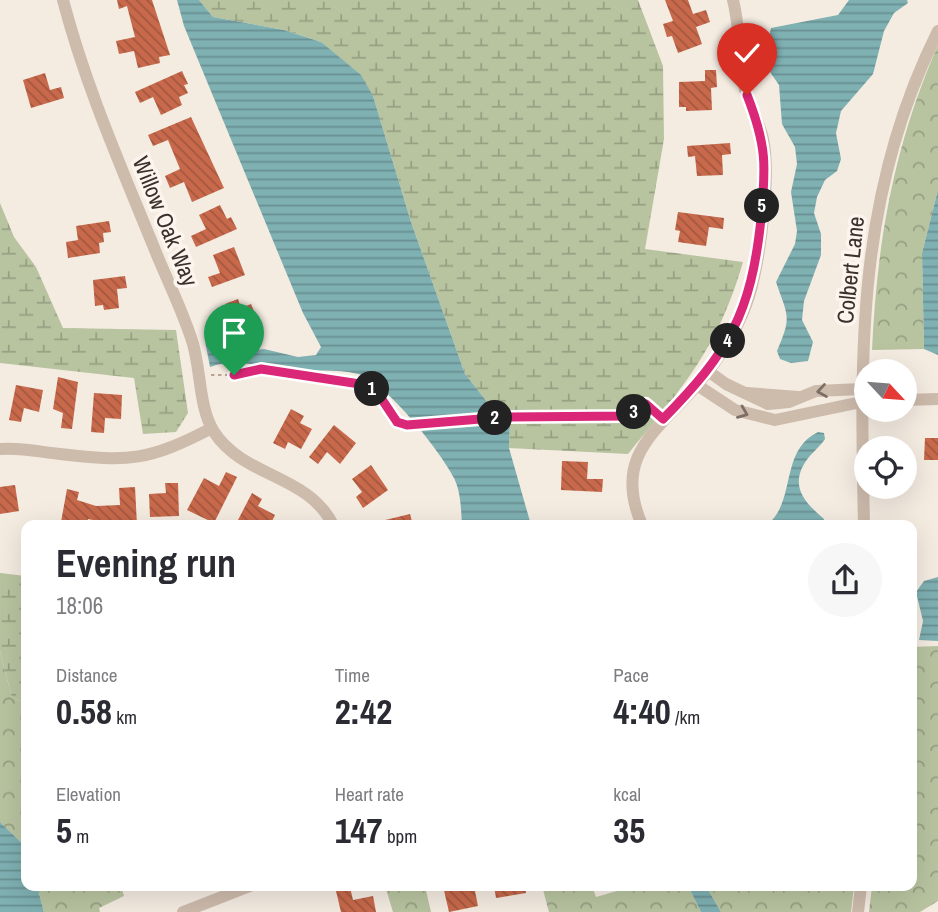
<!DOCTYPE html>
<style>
:root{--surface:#fff;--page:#f7f7f7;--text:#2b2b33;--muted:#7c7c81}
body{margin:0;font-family:"Archivo Narrow",sans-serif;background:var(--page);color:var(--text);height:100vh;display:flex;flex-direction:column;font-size:26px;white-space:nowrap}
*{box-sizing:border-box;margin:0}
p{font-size:23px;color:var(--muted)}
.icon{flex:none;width:38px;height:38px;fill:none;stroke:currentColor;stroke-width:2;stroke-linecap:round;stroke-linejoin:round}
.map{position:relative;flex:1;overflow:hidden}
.sheet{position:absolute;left:21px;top:520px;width:896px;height:371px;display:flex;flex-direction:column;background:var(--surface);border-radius:14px;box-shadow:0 7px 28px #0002}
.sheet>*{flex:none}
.needle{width:46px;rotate:116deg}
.controls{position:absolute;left:854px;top:359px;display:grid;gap:14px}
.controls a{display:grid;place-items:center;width:63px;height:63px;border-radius:50%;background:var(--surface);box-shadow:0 7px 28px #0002;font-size:35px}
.pin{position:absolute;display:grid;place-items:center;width:60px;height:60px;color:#fff;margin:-72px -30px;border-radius:50% 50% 50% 0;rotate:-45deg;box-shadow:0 0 7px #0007}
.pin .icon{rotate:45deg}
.km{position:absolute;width:35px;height:35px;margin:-18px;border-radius:50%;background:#222;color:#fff;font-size:19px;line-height:35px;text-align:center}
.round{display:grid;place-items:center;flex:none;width:74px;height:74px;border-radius:37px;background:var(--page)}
.overview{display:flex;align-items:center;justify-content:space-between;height:119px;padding:0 35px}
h1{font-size:38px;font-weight:700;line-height:52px}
.metrics{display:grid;grid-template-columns:repeat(3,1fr);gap:10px;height:119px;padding:7px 35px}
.metrics div{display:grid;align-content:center}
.metrics b{font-size:35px;font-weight:700}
.metrics small{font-size:19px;font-weight:400}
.metrics p{font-size:19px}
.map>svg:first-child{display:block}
.forest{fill:url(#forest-crowns)}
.wetland{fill:url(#wetland-marsh)}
.water{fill:url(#water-rules)}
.building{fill:url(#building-back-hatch)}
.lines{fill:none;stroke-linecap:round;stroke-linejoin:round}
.path{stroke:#b9a596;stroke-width:2;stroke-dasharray:3.5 3.5;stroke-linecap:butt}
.minor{stroke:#cdbbac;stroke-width:12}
.oneway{stroke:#7d6f65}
.route-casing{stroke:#fff;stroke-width:14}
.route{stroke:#db2777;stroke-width:9}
.labels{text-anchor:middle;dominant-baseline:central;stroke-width:7;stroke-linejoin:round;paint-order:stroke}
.street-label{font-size:23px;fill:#3b302b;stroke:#fbf5ee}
</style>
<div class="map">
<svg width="938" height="912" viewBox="0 0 938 912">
<defs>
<pattern id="forest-crowns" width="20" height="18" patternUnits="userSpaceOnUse" patternTransform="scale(1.75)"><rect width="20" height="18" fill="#b8c4a0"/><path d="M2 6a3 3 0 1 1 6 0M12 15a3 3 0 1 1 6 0" fill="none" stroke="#97a083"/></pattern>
<pattern id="wetland-marsh" width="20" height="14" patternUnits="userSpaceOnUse" patternTransform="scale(1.75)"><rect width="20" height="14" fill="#b8c4a0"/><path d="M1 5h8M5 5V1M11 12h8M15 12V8" fill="none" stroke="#97a083"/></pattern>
<pattern id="water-rules" width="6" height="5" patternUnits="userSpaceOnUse" patternTransform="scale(1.75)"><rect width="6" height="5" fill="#7fb0b2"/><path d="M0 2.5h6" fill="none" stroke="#699091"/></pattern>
<pattern id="building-back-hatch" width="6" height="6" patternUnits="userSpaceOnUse" patternTransform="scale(1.75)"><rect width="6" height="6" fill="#c8694b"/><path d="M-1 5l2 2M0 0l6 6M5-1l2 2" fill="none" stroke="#a4573f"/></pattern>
</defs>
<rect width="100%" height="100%" fill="#f4ebe1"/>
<path class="forest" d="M938 45V190L922 253 924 349 872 350C877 241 894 145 938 45Z
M938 646V901L920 912H869L872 886H912V647Z
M0 651 12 698 26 703V847L0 822Z
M37 886H121L124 896 99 908 100 912H44Z
M385 886H425L431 912H393Z
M542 886H592L596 897 634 886H688L701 912H549Z
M706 886H854L851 912H721Z"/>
<path class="wetland" d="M199 0H638L663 66 664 139 645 249 743 262C718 348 684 386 628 454L509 448 510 421 496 413 465 374 411 222 373 96 321 42 284 30 213 17Z
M0 203 14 237 36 267 63 328 176 330 188 413 176 432 143 434 134 378 0 363Z
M0 573 26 576V703L12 698 0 651Z"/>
<path class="water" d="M177 0H199L213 17 284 30 321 42 361 75 373 96 411 222 465 374 496 413 510 421 509 448 531 525H462C461 510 461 492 454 478 441 452 385 381 358 374 336 368 311 372 289 370 260 368 238 357 210 367L205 341 237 353 264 349 298 357 316 355 321 347 303 313 184 26Z
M849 0H907L908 3 894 13 884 31 873 74 841 111 836 133 841 159 837 171 825 180 817 197 814 213 821 234V255L804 301 802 320 813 342 808 361 791 363 780 359 777 351C792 316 788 317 776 282L795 244 797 231 791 192 797 164 795 147 782 124 779 85 770 72 765 54 771 28 838 15Z
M938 190V355L924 349 922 253Z
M818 432 824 433 825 439C819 448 811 453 806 461 789 486 805 503 824 519L823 525H767C797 501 779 451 818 432Z
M938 577V641L919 640 923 621 916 592 924 581Z
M0 822 26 847V886H37L44 912H0Z
M688 886H706L721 912H701Z"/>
<path class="building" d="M117 0H152L170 55 159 57 160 63 138 68 134 51 119 54 116 41 135 37 127 6 119 9Z
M665 0H688L693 14 706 10 710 22 696 27 702 44 678 53 672 36 667 37 663 24 673 21Z
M705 70H716L717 87 711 88 712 110 686 111V107H679V82L705 81Z
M182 71 188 84 184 85 188 93 179 97 182 105 161 115 153 97 140 103 135 92Z
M45 73 50 90 61 87 64 98 31 108 23 80Z
M191 117 224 188 192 202 184 182 170 188 165 176 180 169 168 140 153 146 148 135Z
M730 143 731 154 722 155 723 175 697 176 695 156 688 157 687 146Z
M220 205 227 219 231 217 237 229 196 247 191 236 206 229 199 215Z
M678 212 724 218 723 229 709 227 706 246 678 242 680 231 675 230Z
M109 221 111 232 103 233 104 242 99 243 100 253 68 258 66 242 78 240 76 226Z
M234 247 245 275 212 287 208 277 220 273 213 255Z
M125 276 127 288 117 289 119 308 104 310 103 305 95 306 93 280Z
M238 299 241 308 251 304 260 326 238 335 225 304Z
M58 377 78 382 72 429 61 428 63 413 53 409Z
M16 385 43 390 39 412 24 408 21 422 9 420Z
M94 393 122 395 121 419 105 418 104 433 91 432Z
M291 409 304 416 300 423 312 429 301 449 288 442 285 449 273 443Z
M334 425 356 443 340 464 327 452 318 464 309 457Z
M925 438H938V460H924Z
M562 461 588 462 587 479H603L602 492 561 490Z
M371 465 388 490 363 508 356 497 362 492 352 479Z
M226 472 237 477 214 523 187 510 204 478 219 486Z
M165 483H178L179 516 150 517 149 494 166 493Z
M15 485 19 511 0 514V487Z
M135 487 137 525H103V522L88 519 87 525 61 522 67 489 79 492 77 500 96 506 120 505 119 488Z
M252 493 262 499 258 506 275 515 270 525H248L238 520Z
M410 514 413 525H378L377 522Z
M443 886H474L478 906 449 912Z
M494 886H525L526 893 496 898Z
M350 887 353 900 373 896 376 912H341L336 891Z"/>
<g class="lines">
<path class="path" d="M211 375H234L261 369 360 384 379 395 397 422 407 425 505 417 628 416 646 404 657 414"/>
<path class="minor" d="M63 0C86 88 123 171 157 255 169 284 184 314 193 344 201 372 199 408 214 432 244 478 308 474 333 525
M708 371 726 384 768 404 789 402 816 391 862 389
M697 385 735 410 775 420 866 401
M747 393 798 397
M905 400 938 399
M0 449C19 447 41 452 60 454 130 462 148 461 212 428
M642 525C612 456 657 431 697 385 720 358 740 326 750 293 760 257 771 176 763 139 759 120 747 104 744 84 739 56 740 28 733 0
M864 525C860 349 857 193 938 31
M183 912 250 886
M858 912 861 886"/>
</g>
<defs><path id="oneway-chevron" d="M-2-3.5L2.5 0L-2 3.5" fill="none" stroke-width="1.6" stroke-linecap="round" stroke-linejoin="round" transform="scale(1.75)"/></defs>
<g class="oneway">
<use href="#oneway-chevron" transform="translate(822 391) rotate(171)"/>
<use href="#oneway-chevron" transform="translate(743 413) rotate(22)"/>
</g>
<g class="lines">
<defs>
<path id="route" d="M234 375 261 369 360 384 379 395 397 422 407 425 505 417 628 416 646 404 663 419C729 352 751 314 761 219 766 166 767 146 747 95"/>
</defs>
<use href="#route" class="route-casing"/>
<use href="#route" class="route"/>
</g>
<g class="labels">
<g class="street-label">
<text transform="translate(166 221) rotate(68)">Willow Oak Way</text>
<text transform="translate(850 270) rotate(-84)">Colbert Lane</text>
</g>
</g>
</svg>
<div class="controls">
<a><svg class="needle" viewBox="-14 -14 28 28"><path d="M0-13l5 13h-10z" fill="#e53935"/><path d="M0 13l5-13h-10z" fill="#7c7c81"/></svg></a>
<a><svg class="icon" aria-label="locate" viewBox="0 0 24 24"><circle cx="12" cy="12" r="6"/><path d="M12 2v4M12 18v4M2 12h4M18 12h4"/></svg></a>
</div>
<div class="pin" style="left:234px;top:375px;background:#1e9e55"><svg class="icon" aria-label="arrive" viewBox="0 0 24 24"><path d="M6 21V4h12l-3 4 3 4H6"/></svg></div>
<div class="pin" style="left:747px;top:95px;background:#d93025"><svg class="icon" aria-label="check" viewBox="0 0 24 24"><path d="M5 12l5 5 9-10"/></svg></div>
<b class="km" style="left:372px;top:389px">1</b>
<b class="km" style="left:495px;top:418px">2</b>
<b class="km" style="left:634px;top:412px">3</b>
<b class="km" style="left:728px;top:341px">4</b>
<b class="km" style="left:762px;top:206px">5</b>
<section class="sheet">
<div class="overview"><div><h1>Evening run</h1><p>18:06</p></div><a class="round"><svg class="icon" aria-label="share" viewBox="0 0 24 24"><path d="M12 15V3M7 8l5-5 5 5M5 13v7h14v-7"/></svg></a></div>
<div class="metrics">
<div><p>Distance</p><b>0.58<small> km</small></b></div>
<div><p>Time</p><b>2:42</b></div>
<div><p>Pace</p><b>4:40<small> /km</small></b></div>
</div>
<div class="metrics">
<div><p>Elevation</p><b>5<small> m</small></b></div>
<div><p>Heart rate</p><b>147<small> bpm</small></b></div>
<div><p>kcal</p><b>35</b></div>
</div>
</section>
</div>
